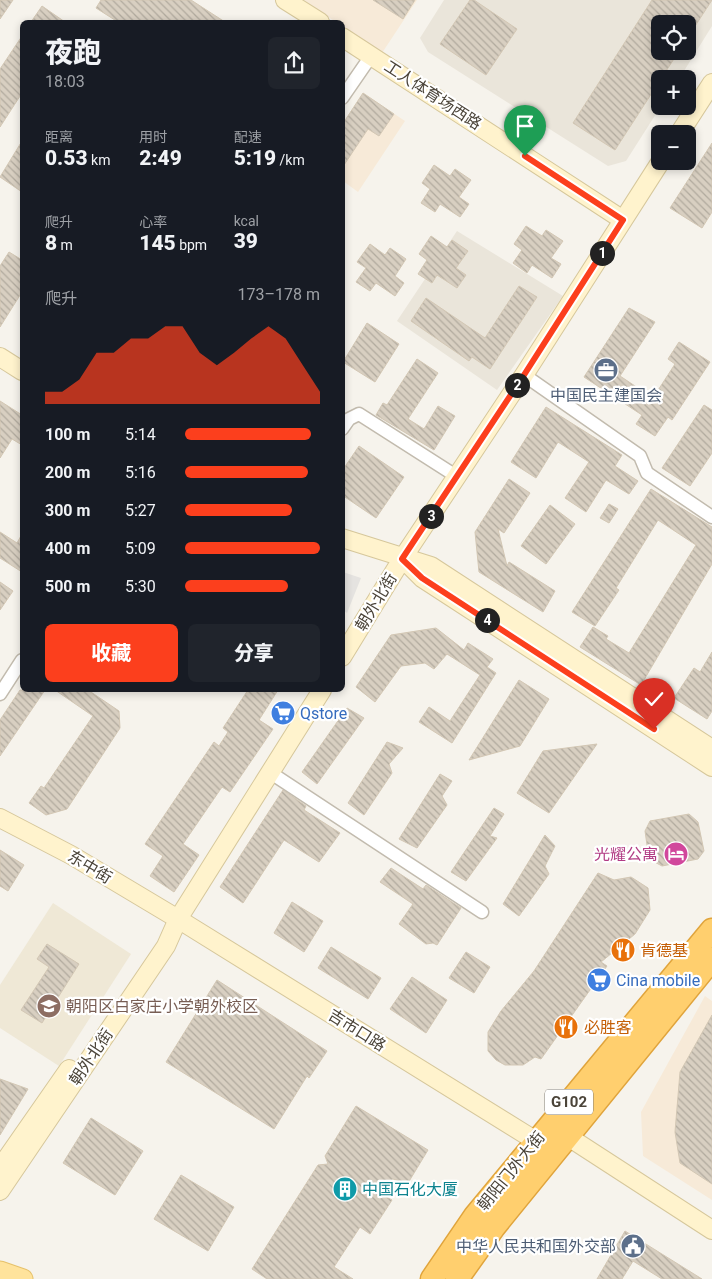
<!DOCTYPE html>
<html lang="zh">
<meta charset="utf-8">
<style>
:root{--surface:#171b24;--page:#20242c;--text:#f1f3f6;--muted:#9ea1a6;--accent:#fc3f1d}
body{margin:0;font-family:Roboto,"Noto Sans SC",sans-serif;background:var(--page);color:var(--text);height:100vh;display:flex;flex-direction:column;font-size:19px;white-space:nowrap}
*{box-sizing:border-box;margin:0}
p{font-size:16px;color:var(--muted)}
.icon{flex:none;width:28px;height:28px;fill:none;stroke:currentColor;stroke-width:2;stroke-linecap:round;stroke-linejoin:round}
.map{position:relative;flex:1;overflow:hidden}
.panel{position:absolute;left:20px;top:20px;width:325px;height:672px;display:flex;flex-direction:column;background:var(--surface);border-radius:8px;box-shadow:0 2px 8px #0003}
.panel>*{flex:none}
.fabs{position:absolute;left:651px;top:15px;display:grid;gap:10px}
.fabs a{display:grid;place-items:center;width:45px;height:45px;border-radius:8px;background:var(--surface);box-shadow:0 2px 8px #0003;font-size:25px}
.pin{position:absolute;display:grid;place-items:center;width:42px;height:42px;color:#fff;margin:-51px -21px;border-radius:50% 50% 50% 0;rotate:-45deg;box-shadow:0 0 5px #0007}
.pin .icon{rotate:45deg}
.km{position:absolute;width:25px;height:25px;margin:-12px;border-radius:50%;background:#222;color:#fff;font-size:14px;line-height:25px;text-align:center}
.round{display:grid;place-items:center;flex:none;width:52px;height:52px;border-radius:8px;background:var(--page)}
.head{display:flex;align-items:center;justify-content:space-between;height:85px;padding:0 25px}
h1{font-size:28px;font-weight:800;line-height:38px}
.figures{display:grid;grid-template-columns:repeat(3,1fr);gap:8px;height:85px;padding:5px 25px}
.figures div{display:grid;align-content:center}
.figures b{font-size:21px;font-weight:800}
.figures small{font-size:14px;font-weight:400}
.figures p{font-size:14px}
.chart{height:140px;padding:10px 25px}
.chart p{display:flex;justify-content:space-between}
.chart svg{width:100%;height:90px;margin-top:5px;fill:var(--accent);opacity:.7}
.primary-button{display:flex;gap:10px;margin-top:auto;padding:10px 25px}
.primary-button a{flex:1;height:58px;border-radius:8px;background:var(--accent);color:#fff;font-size:20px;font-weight:800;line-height:58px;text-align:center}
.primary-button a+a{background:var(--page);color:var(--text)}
ul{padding:0 25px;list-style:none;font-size:16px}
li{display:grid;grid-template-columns:80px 60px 1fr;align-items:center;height:38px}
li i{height:12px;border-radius:6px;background:var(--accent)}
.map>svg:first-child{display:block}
.residential{fill:#eae5da;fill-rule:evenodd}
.commercial{fill:#f7ead8}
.education{fill:#efe8d6}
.parking{fill:#e5e3e0}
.building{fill:url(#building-back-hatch);stroke:#d3c7b4}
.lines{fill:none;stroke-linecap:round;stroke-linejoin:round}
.street-casing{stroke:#c2bbae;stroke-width:15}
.secondary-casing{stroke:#d6c79b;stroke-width:20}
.primary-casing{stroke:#e6c16a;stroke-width:21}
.highway-casing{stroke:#e0a43c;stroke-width:25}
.street{stroke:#fff;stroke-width:12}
.secondary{stroke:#fff3cd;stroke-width:18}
.primary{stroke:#ffe39c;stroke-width:19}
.highway{stroke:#ffcf6e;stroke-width:22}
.route-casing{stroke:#fff;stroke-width:10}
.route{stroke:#fc3f1d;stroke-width:6}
.labels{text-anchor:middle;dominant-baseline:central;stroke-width:4.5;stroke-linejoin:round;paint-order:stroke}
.shield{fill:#fff;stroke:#817c74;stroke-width:1}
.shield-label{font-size:15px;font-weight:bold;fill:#4b4439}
.street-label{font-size:16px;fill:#4b4439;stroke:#fff}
.service-label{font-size:16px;fill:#4e5e75;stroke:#fff}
.shop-label{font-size:16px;fill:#366cbe;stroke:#fff;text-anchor:start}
.hotel-label{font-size:16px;fill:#b23c85;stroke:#fff;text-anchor:end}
.food-label{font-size:16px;fill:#c56008;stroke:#fff;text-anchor:start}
.education-label{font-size:16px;fill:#785e54;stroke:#fff;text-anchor:start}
.culture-label{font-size:16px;fill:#0d838f;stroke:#fff;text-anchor:start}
</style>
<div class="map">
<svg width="712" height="1279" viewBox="0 0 712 1279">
<defs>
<pattern id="building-back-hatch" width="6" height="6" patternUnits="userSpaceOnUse" patternTransform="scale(1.25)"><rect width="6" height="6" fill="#d8cfc1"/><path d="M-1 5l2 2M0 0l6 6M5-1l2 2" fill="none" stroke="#b1aa9e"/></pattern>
</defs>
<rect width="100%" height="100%" fill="#f6f3ec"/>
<path class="residential" d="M444 0H712V26L679 79H660L661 106 626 161 608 166 428 52 420 38ZM660 24H688V51H660Z
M457 231 563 296 497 390 397 321Z"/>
<path class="commercial" d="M302 0H417L382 53 343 26 342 22H336Z
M363 93 405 121 358 192 343 181 342 125Z
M705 996 712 1001V1200L643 1156 641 1112Z"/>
<path class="education" d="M53 903 131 954 59 1066 0 1028V985Z"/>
<path class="parking" d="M343 572 361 578 347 613 343 610Z"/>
<path class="building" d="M0 0H13L0 19Z
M101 0H191L225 22H118L96 8Z
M373 0H415L403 19Z
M470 0H474L517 29 486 75 440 44Z
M652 0H712L688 37V24H660V51H679L615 150 573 123Z
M42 6 65 22H31Z
M22 36V93L0 127V69Z
M363 93 394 114 379 136 368 129 342 168V125Z
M22 141V192L0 177Z
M712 143V212L702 228 670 208Z
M434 165 450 176 455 169 471 180 459 197 469 204 460 217 440 204 435 212 421 203 430 189 422 183Z
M526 226 542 236 546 230 563 241 551 258 561 264 552 278 532 265 527 273 513 263 522 250 514 244Z
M431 236 447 247 452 240 468 251 456 268 466 275 457 288 437 275 432 283 418 274 427 260 419 254Z
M370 244 385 255 390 248 406 259 395 276 404 283 395 296 376 283 370 291 356 282 366 268 357 262Z
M9 252 22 260V292L0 327V266Z
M519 286 537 297 490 369 472 357 469 361 411 321 426 298 485 338Z
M629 308 655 322 620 376 653 398 675 364 668 359 679 342 710 362 672 420 668 417 655 436 636 424 642 415 584 377Z
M367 323 399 344 375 382 343 362Z
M417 359 438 373 408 419 424 429 438 406 455 416 434 450 376 415 383 403 387 405Z
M0 401 22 415V445L12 439 0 458Z
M704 405 712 410V453L690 486 662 468Z
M546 407 622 455 615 466 638 481 629 494 606 480 586 512 565 498 589 462 558 442 536 478 511 462Z
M359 446 404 477 376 518 342 495V471Z
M509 479 530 493 504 533 498 529 507 566 509 562 555 591 543 612 479 572 475 532Z
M651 489 712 527V564L641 685 580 647 593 627 608 636 606 639 629 653 696 545 658 520 616 588 619 590 595 626 572 612Z
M609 504 618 509 609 523 600 518Z
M550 505 575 524 546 564 521 546Z
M0 532 17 543 22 534V572L0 558Z
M0 582 13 591 0 610Z
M436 628 464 650 468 643 493 659 487 667 496 673 452 743 419 722 429 707 450 721 480 675 447 654 434 669 425 663 401 666 375 702 356 687 391 635Z
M712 652V711L707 719 674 698 694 668 700 672Z
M519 680 549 699 520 746 469 760Z
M20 690H45L0 756V720Z
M55 690H88L119 711 120 728 67 809 46 815 29 803 41 786 44 788 93 716Z
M248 690H278L259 720 273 729 230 792 222 787 183 844 199 855 174 892 150 876 163 856 145 844 214 742 219 746 228 732 223 728Z
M347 708 364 718 317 784 302 772Z
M387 742 403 748 389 764 392 773 364 815 348 803Z
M597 744 549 813 517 793 543 751Z
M440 774 452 781 442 796 447 805 417 848 399 839Z
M283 790 306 806 304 810 340 833 319 862 284 840 243 903 220 887Z
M494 808 504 814 490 836 497 838 466 881 451 872Z
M689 814 698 822 704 851 698 859 662 866 649 859 645 831 650 821Z
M545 835 555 846 545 866 549 874 519 916 503 904Z
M0 850 24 865 8 891 0 886Z
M391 868 423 889 426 885 461 908 437 945 433 943 426 944 399 924 413 904 380 882Z
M598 873 614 880 631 877 648 888 650 910 635 934 601 962 607 966 541 1059 535 1057 523 1065H505L496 1060 488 1051V1032L501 1011 534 971Z
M292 902 323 921 304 952 274 933Z
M47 944 79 964 42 1023 21 1010 49 967 37 959Z
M331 947 381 978 368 999 318 968Z
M466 952 490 967 474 993 449 978Z
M412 977 447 1000 426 1033 390 1009Z
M217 980 327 1051 309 1078 307 1076 274 1129 166 1062Z
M712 1015V1184L680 1163 675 1132 680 1072Z
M0 1079 28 1089 0 1135Z
M356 1106 428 1150 408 1183 393 1179 383 1195 392 1200 370 1234 360 1227 334 1267 353 1279H267L252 1269 318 1165 328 1164 325 1156Z
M91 1118 143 1151 115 1195 63 1163Z
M181 1175 234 1207 208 1251 154 1219Z
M625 1231 702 1279H662L633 1261 622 1279H597Z"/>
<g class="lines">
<defs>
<path id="street" d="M342 98 371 56
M524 375 640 456 647 473 712 517
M342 429 349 419 359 414 456 476
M0 694 22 660
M271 773 482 912"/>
<path id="secondary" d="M285 0 320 22
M342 37 623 220
M679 134 712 83
M0 357 22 371
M342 538 431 566 712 749
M403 559 422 578 712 767
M342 657 402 559 524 375 661 161
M0 818 71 855 178 919 536 1141
M567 1136 712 1230
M0 1168 69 1069
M0 1191 166 946 178 919 322 690"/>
<path id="primary" d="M0 1271 23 1279"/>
<path id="highway" d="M432 1279 475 1216 712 930
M457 1279 494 1227 712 959"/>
</defs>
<use href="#street" class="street-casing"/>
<use href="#secondary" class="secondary-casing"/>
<use href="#primary" class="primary-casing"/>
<use href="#highway" class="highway-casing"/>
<use href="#street" class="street"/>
<use href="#secondary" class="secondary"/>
<use href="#primary" class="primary"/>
<use href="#highway" class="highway"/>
</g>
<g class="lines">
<defs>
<path id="route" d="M525 156 623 220 524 375 402 559 422 578 654 729"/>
</defs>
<use href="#route" class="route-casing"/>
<use href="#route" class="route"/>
</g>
<defs>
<symbol id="office-disc" viewBox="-11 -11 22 22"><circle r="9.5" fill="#5c6f8a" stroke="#fff"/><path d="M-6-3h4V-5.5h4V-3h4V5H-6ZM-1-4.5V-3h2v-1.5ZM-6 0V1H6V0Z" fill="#fff"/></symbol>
<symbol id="supermarket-disc" viewBox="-11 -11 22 22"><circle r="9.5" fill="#3f7fe0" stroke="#fff"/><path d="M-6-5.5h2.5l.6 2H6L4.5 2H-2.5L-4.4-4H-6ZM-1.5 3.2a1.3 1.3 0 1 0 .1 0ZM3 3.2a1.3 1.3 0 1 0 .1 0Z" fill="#fff"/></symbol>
<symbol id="hotel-disc" viewBox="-11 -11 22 22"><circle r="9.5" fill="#d1479c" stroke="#fff"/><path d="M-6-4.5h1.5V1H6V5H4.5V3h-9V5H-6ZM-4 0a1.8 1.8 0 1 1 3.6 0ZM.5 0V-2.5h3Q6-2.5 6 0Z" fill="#fff"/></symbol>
<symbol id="restaurant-disc" viewBox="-11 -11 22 22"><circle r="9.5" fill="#e8710a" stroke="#fff"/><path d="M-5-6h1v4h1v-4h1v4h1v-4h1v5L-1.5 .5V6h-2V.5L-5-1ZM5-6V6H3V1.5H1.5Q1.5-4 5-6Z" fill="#fff"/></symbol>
<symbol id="school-disc" viewBox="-11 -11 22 22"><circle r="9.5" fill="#8d6e63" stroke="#fff"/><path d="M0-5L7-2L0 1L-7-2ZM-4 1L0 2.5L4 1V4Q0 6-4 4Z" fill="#fff"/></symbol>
<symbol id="building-disc" viewBox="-11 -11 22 22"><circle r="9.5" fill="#0f9aa8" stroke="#fff"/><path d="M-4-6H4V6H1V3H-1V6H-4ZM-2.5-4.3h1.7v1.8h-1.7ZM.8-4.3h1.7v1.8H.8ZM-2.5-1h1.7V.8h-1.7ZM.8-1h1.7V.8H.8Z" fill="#fff"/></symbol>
<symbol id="civic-disc" viewBox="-11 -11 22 22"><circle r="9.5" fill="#5c6f8a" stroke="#fff"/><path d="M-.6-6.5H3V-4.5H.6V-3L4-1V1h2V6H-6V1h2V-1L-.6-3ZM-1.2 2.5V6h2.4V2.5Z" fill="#fff"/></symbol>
</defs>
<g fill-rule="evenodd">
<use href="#office-disc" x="592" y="356" width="28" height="28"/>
<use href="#supermarket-disc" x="269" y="699" width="28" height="28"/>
<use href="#hotel-disc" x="662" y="840" width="28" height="28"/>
<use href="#restaurant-disc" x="609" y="936" width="28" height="28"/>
<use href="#supermarket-disc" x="585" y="966" width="28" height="28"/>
<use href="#school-disc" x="35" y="992" width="28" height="28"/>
<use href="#restaurant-disc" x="552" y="1013" width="28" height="28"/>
<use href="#building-disc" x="331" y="1175" width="28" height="28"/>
<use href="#civic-disc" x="619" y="1232" width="28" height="28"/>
</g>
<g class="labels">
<rect class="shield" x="545" y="1089.5" width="48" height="25" rx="4"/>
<g class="shield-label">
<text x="569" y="1102">G102</text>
</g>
<g class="street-label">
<text transform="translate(433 95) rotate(33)">工人体育场西路</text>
<text transform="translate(376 602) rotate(-59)">朝外北街</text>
<text transform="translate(90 867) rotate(31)">东中街</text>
<text transform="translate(357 1030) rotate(32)">吉市口路</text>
<text transform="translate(91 1057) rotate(-56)">朝外北街</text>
<text transform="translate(511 1171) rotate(-51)">朝阳门外大街</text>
</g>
<g class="service-label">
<text x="606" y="395">中国民主建国会</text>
<text x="616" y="1246" text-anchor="end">中华人民共和国外交部</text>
</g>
<g class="shop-label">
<text x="300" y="713">Qstore</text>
<text x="616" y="980">Cina mobile</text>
</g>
<g class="hotel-label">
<text x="658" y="854">光耀公寓</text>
</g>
<g class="food-label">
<text x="640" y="950">肯德基</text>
<text x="584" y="1027">必胜客</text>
</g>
<g class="education-label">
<text x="66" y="1006">朝阳区白家庄小学朝外校区</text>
</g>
<g class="culture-label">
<text x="362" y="1189">中国石化大厦</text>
</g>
</g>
</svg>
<div class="fabs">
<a><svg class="icon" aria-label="locate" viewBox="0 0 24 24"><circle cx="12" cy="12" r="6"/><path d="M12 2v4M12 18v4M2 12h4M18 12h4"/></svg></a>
<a>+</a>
<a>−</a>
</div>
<div class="pin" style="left:525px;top:156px;background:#1e9e55"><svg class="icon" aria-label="arrive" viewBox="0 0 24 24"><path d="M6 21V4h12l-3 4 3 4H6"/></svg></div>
<div class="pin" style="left:654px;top:729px;background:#d93025"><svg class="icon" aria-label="check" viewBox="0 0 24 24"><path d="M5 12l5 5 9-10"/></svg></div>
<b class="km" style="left:602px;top:253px">1</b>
<b class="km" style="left:517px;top:385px">2</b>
<b class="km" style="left:431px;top:516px">3</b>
<b class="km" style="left:487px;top:620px">4</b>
<section class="panel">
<div class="head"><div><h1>夜跑</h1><p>18:03</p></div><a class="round"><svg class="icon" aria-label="share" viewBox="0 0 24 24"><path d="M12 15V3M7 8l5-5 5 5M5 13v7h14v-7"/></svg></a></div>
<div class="figures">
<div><p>距离</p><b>0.53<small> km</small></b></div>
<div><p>用时</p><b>2:49</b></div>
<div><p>配速</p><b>5:19<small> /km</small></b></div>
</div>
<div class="figures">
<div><p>爬升</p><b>8<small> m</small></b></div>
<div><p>心率</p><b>145<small> bpm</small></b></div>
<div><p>kcal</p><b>39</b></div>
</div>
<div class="chart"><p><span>爬升</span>173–178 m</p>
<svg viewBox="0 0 160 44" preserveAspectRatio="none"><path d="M0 44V38L10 38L20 32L30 19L40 19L50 12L60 12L70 6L80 6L90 19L100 25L110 19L120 12L130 6L140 12L150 25L160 38V44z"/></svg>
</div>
<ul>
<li><b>100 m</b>5:14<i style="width:93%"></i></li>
<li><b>200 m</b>5:16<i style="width:91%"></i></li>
<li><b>300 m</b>5:27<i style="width:79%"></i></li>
<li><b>400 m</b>5:09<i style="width:100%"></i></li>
<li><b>500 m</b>5:30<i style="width:76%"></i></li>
</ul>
<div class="primary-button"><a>收藏</a><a>分享</a></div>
</section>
</div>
